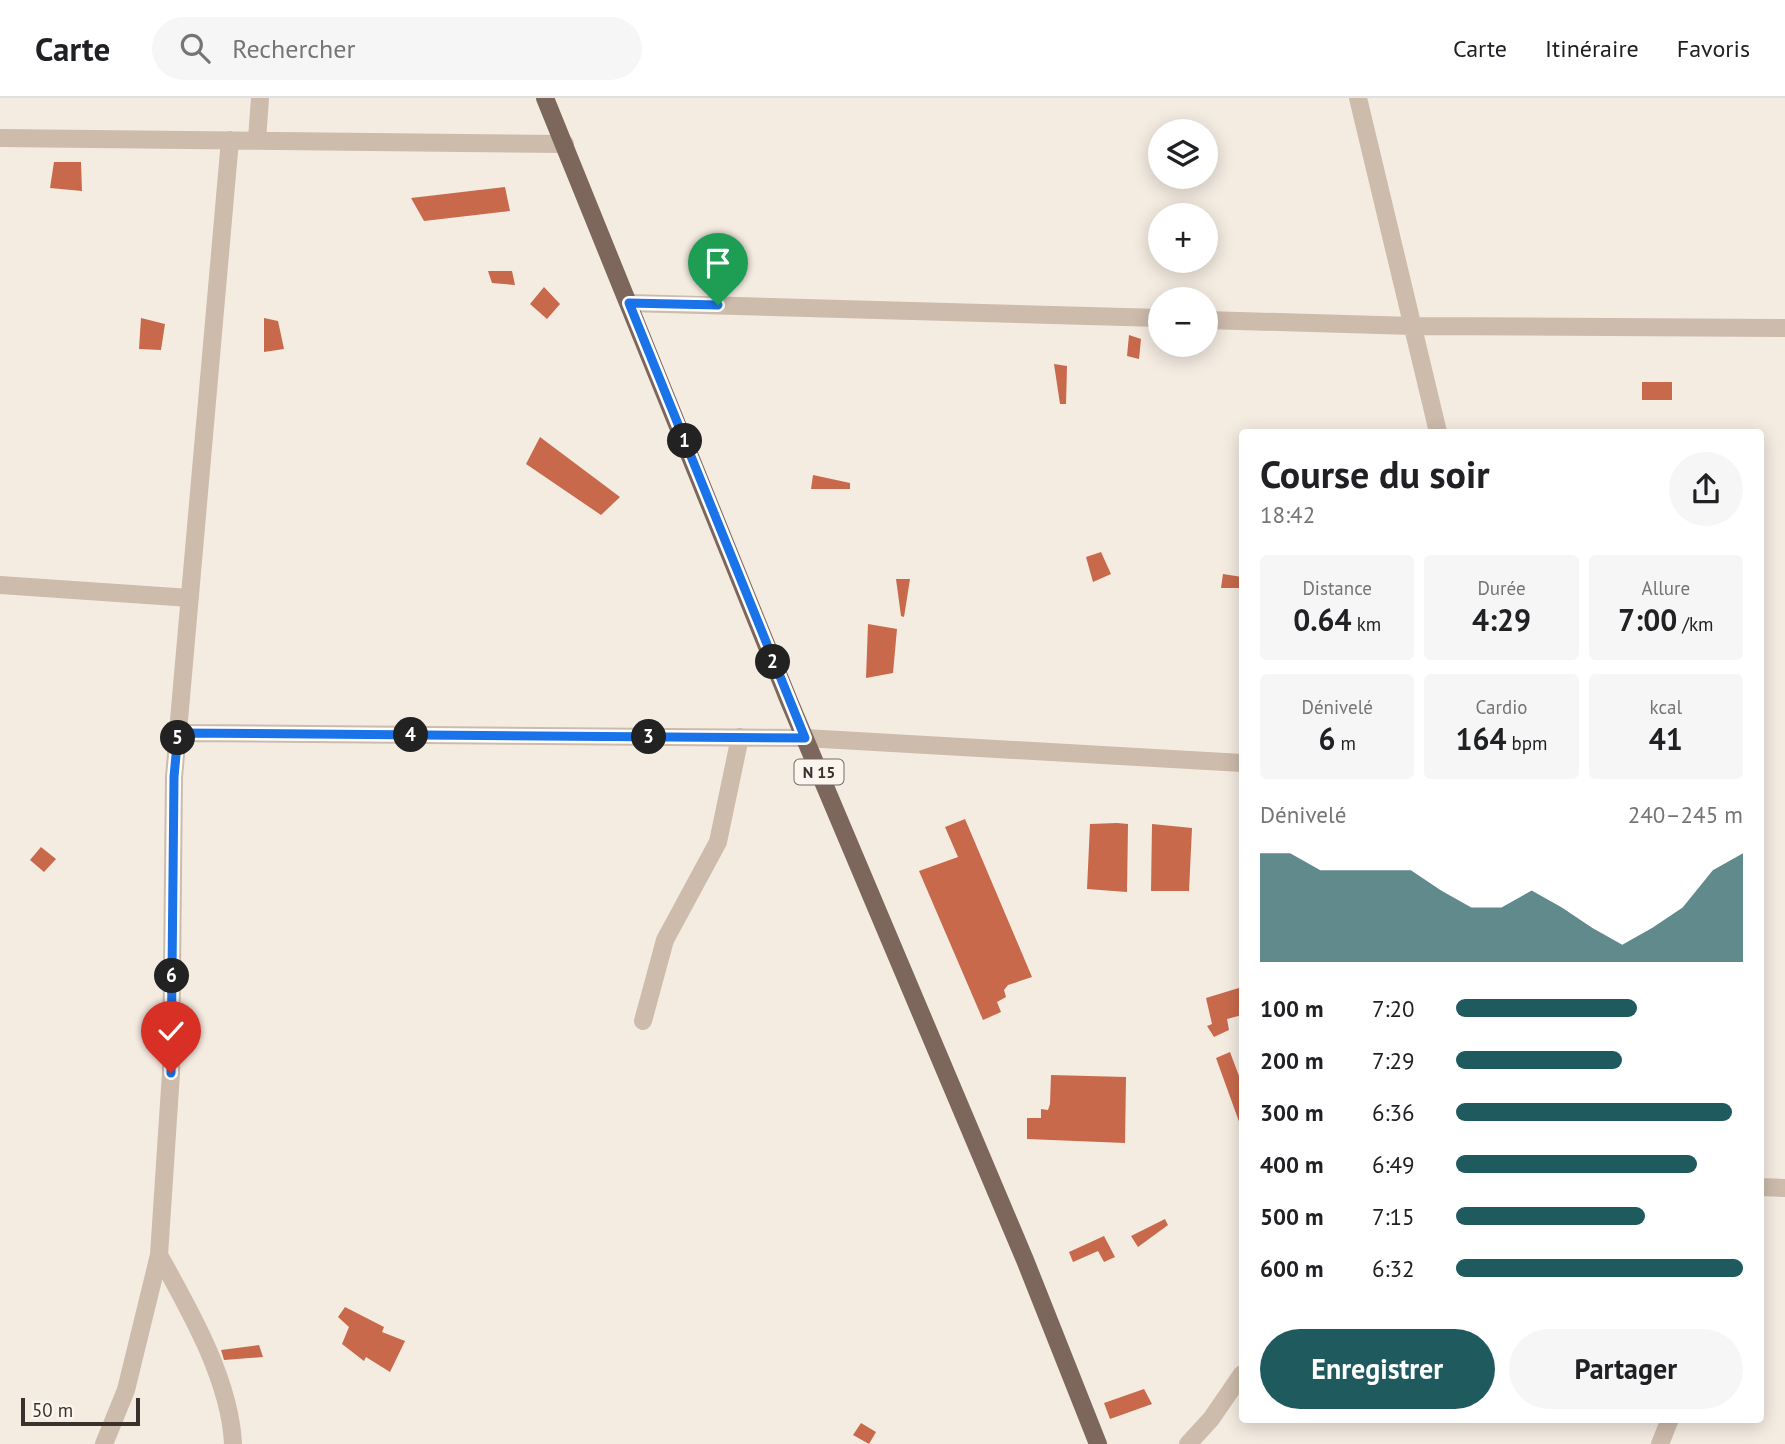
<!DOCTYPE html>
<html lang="fr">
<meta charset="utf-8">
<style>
:root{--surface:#fff;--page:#f6f6f6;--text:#202124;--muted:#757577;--line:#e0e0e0;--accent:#1f5a5e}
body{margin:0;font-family:"PT Sans",sans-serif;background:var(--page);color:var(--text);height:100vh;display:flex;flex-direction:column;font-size:26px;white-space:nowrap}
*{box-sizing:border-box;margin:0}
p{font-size:23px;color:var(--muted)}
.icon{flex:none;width:38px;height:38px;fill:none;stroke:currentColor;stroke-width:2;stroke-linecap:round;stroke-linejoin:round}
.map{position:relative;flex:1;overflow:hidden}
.drawer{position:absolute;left:1239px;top:331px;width:525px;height:994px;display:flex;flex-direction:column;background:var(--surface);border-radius:7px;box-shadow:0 4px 18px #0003}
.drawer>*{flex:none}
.controls{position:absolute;left:1148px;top:21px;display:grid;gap:14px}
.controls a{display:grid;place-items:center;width:70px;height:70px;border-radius:50%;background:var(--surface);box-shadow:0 4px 18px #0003;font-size:35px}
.scale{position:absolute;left:21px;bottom:18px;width:119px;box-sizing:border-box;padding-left:7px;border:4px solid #3b302b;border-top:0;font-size:19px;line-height:24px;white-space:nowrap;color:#3b302b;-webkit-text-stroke:5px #fbf5ee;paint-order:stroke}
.pin{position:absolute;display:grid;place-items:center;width:60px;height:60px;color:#fff;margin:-72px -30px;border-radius:50% 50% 50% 0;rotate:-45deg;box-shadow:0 0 7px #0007}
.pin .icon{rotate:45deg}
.km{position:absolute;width:35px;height:35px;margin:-18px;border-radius:50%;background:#222;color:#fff;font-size:19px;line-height:35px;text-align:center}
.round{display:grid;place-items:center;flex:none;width:74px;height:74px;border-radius:37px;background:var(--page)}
.overview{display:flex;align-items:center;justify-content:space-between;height:119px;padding:0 21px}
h1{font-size:38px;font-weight:700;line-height:52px}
.stats{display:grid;grid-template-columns:repeat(3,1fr);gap:10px;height:119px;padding:7px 21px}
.stats div{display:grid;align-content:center;border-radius:7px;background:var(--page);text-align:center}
.stats b{font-size:30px;font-weight:700}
.stats small{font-size:19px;font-weight:400}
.stats p{font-size:19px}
.chart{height:196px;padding:14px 21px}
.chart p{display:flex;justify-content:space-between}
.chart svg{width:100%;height:126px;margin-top:7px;fill:var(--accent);opacity:.7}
.button{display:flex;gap:14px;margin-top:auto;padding:14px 21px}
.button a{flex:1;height:80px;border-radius:42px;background:var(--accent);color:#fff;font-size:28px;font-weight:700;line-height:80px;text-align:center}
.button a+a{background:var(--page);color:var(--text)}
ul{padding:0 21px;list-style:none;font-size:23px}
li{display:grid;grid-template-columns:112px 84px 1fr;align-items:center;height:52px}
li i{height:18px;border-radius:9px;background:var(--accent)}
header{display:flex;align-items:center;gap:42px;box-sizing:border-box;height:98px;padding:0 35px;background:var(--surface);border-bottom:2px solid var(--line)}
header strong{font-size:33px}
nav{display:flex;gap:38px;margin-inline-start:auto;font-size:24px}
.search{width:490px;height:63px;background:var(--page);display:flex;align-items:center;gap:18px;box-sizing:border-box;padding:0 24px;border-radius:38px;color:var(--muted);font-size:26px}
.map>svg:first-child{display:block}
.building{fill:#c8694b}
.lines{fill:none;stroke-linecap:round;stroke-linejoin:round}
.minor{stroke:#cdbbac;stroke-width:18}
.major{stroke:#7d675c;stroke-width:18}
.route-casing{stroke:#fff;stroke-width:14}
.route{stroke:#1a73e8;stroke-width:9}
.labels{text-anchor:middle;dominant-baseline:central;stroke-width:5;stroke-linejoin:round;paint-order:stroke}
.shield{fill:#fbf5ee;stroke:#756b66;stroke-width:2}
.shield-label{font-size:16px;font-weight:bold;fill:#3b302b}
</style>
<header>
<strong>Carte</strong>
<div class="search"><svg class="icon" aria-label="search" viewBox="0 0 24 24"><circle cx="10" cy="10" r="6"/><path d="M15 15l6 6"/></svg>Rechercher</div>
<nav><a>Carte</a><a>Itinéraire</a><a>Favoris</a></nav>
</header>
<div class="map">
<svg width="1785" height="1346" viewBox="0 0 1785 1346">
<rect width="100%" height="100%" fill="#f4ebe1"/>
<path class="building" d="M54 64H81L82 93 50 90Z
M505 89 510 113 424 123 411 100Z
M488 173H512L515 187 492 185Z
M544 189 560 206 547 221 530 206Z
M141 220 165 226 161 252 139 251Z
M264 220 278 223 284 251 264 254Z
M1129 237 1141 241 1139 261 1127 258Z
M1054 266 1067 268 1066 306H1060Z
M1642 284H1672V302H1642Z
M540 339 620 399 601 417 526 366Z
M813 377 850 385V391H811Z
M1101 454 1111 476 1093 484 1086 459Z
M1223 476 1242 479V490H1221Z
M896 481H910L904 519 901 518Z
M868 526 897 531 893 575 866 580Z
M965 721 1032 879 1008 887 1004 892 1006 899 997 904 1001 914 983 922 919 773 958 759 945 729Z
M1117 725 1128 726 1127 794 1087 791 1090 726Z
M1152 726 1192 730 1189 793H1151Z
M41 749 56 761 44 774 30 762Z
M1242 889V917L1227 921 1229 932 1214 939 1207 928 1212 926 1206 900Z
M1230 954 1242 986 1241 1029 1216 960Z
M1051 977 1126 979 1125 1045 1027 1041V1020H1041V1011L1048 1012 1050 1006Z
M1165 1121 1168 1127 1138 1149 1131 1138Z
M1104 1138 1115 1159 1104 1164 1098 1153 1073 1164 1069 1154Z
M345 1209 384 1229 382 1234 405 1243 390 1274 366 1259 364 1263 342 1246 349 1229 338 1219Z
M259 1247 263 1259 224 1262 222 1255 221 1252Z
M1144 1291 1152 1306 1110 1321 1104 1305Z
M861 1325 876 1334 869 1346 853 1337Z"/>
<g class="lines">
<path class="minor" d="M1358 0 1438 334
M0 40 565 46
M257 42 260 0
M629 205 1160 220
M1206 222 1413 228 1785 230
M0 487 190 500
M178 635 805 640 1242 665
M643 923 665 842 718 744 740 639
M1760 1089 1785 1090
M159 1157C190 1213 230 1282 233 1346
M104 1346 126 1292 159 1157 171 975 174 679 230 42
M1188 1346 1211 1321 1242 1276
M1660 1346 1670 1321"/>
<path class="major" d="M545 0 789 603 1025 1162 1098 1346"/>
</g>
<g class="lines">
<defs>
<path id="route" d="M171 975 174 679 178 635 805 640 629 205 718 207"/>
</defs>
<use href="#route" class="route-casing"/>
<use href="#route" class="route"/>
</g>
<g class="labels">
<rect class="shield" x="794.5" y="661.5" width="49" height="25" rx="5"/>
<g class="shield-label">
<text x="819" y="674">N 15</text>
</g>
</g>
</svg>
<div class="controls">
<a><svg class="icon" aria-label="layers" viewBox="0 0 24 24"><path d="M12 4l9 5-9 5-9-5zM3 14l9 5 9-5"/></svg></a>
<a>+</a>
<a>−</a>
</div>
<div class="scale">50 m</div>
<div class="pin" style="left:718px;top:207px;background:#1e9e55"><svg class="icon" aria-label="arrive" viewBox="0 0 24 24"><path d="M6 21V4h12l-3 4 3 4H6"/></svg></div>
<div class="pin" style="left:171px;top:975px;background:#d93025"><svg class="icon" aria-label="check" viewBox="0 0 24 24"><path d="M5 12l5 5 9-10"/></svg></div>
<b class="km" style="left:685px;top:343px">1</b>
<b class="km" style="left:773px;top:564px">2</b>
<b class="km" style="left:649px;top:639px">3</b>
<b class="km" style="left:411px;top:637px">4</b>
<b class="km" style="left:178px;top:640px">5</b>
<b class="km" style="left:172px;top:878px">6</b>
<section class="drawer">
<div class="overview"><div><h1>Course du soir</h1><p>18:42</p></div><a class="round"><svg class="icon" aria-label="share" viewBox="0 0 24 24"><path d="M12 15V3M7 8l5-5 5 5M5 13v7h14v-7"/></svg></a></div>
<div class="stats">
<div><p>Distance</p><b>0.64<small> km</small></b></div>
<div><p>Durée</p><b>4:29</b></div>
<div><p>Allure</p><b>7:00<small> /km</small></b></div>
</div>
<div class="stats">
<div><p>Dénivelé</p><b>6<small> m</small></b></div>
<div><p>Cardio</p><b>164<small> bpm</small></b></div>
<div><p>kcal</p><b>41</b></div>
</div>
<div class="chart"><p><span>Dénivelé</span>240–245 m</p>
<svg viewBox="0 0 160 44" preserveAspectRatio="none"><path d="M0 44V6L10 6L20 12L30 12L40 12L50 12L60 19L70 25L80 25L90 19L100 25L110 32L120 38L130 32L140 25L150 12L160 6V44z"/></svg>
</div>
<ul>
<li><b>100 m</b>7:20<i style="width:63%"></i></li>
<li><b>200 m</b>7:29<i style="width:58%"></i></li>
<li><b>300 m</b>6:36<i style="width:96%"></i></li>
<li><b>400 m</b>6:49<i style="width:84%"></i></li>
<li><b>500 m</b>7:15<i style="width:66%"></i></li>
<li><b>600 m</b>6:32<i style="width:100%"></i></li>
</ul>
<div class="button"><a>Enregistrer</a><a>Partager</a></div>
</section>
</div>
